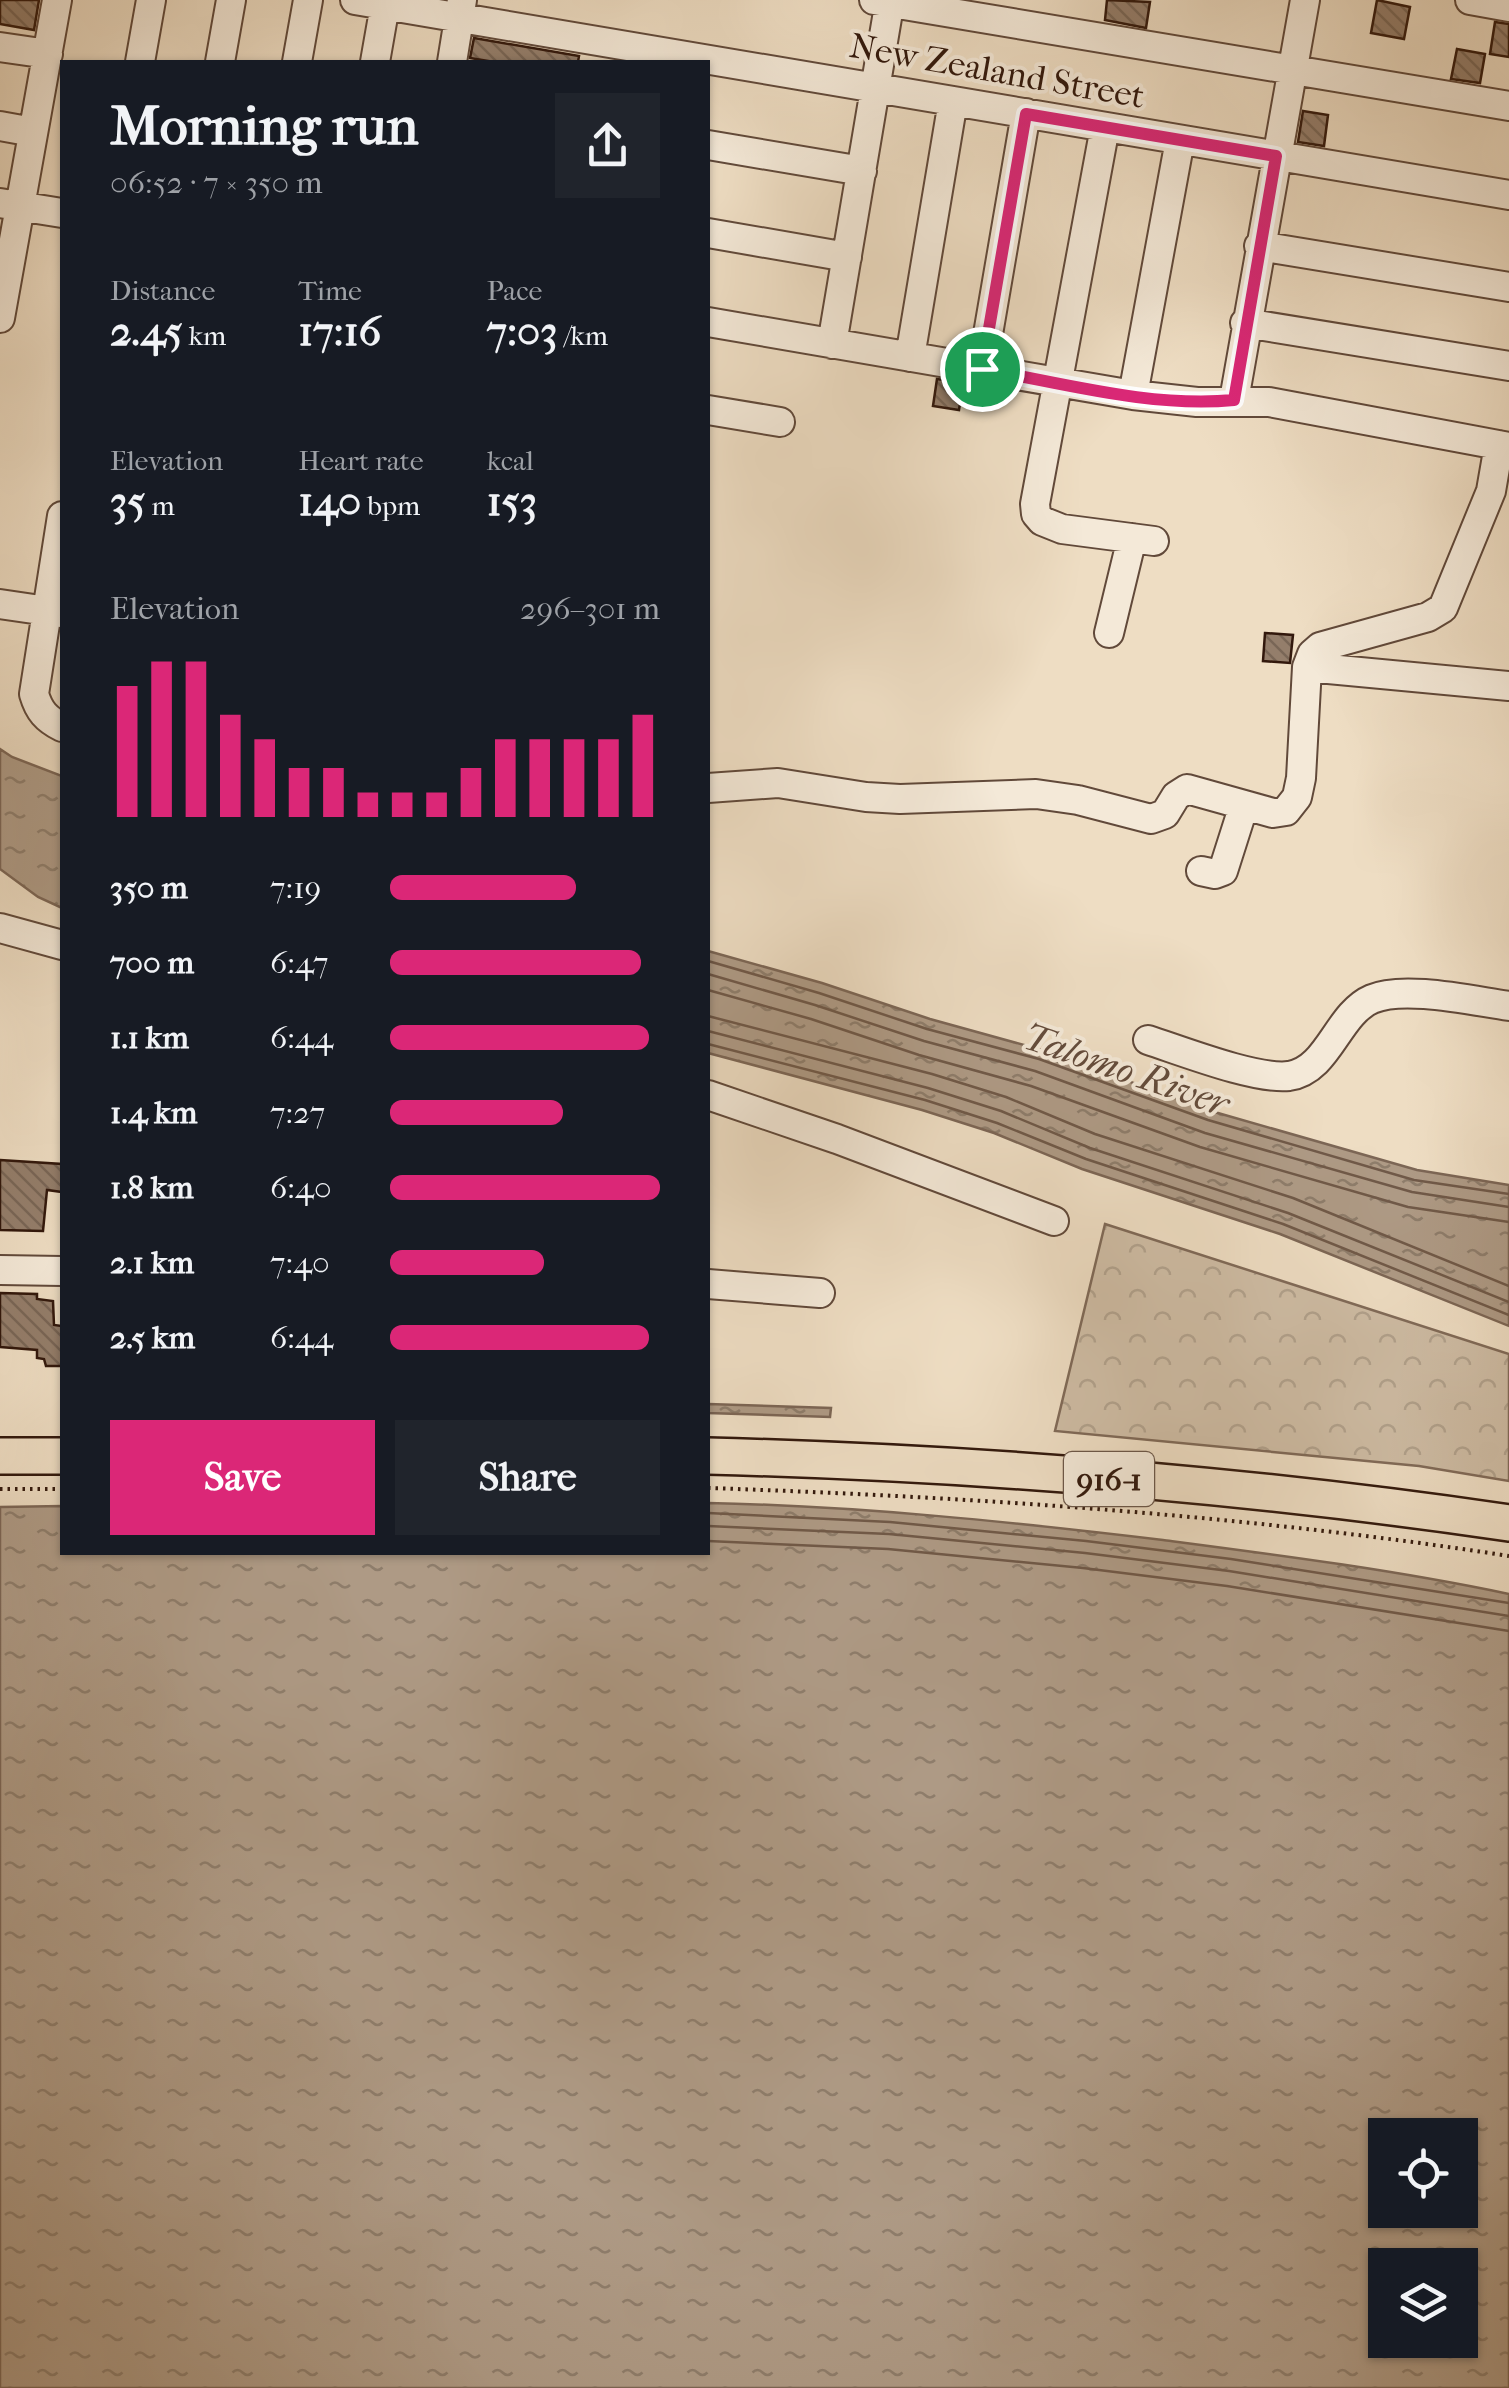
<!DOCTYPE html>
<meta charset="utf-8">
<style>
:root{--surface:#171b24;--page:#20242c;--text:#f1f3f6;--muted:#9ea1a6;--accent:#db2777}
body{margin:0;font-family:"IM FELL French Canon",serif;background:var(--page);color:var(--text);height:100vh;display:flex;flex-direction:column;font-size:38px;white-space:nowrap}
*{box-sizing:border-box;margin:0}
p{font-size:32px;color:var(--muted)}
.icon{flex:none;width:55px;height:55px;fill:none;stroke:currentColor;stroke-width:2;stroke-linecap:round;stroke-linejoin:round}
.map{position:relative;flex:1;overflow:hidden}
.details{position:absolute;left:60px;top:60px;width:650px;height:1495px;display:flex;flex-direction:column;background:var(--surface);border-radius:0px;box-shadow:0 2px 8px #0004}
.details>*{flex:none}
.fabs{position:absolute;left:1368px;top:2118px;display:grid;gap:20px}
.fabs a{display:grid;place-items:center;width:110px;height:110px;border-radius:0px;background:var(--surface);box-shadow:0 2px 8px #0004;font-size:50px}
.pin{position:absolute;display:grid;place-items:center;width:85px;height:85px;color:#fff;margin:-42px;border:5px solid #fff;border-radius:50%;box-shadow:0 2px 10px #0007}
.round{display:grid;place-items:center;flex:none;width:105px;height:105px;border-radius:0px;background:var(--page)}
.summary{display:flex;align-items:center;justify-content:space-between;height:170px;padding:0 50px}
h1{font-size:55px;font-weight:700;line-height:75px}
.figures{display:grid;grid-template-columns:repeat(3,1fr);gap:15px;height:170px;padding:10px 50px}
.figures div{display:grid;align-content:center}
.figures b{font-size:42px;font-weight:700}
.figures small{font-size:28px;font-weight:400}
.figures p{font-size:28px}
.chart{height:280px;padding:20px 50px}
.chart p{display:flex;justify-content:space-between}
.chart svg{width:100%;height:180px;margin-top:10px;stroke:var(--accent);stroke-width:6}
.button{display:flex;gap:20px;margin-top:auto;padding:20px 50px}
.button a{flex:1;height:115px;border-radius:0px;background:var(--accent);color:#fff;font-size:40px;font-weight:700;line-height:115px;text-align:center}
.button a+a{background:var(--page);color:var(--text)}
ul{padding:0 50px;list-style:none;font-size:32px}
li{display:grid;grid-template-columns:160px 120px 1fr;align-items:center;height:75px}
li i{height:25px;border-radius:12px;background:var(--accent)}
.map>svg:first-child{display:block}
.forest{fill:url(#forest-crowns);stroke:#806a58;stroke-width:2.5}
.water{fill:url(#water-ripples);stroke:#7c6655;stroke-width:2.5;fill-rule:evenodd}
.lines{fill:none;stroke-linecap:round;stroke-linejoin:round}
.shore{stroke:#705948;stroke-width:2.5}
.building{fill:url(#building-back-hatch);stroke:#32180c;stroke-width:2.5}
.minor-casing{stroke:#61493a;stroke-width:32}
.major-casing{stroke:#32180c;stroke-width:40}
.path{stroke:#32180c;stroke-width:4;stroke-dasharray:2.5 5;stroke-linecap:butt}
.minor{stroke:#f4e9d8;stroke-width:28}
.major{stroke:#eeddc3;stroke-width:35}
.route-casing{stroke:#fff;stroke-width:20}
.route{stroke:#db2777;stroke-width:12}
.labels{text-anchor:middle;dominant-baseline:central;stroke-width:8;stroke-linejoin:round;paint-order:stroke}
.shield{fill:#f4e9d8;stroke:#6c5749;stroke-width:2.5}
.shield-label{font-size:32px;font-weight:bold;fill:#32180c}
.street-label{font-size:35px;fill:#32180c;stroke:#f4e9d8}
.water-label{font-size:38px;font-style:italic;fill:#644c3c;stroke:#f4e9d8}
</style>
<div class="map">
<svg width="1509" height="2388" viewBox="0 0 1509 2388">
<defs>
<pattern id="forest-crowns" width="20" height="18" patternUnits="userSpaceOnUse" patternTransform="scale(2.5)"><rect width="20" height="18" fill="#cebca4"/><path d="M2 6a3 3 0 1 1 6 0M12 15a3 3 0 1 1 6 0" fill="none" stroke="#b1a18c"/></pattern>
<pattern id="water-ripples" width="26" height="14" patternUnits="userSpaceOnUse" patternTransform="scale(2.5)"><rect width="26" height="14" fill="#ae9a85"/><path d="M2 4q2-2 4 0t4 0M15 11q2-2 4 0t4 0" fill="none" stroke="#8e7d6b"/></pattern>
<pattern id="building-back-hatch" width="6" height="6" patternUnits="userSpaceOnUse" patternTransform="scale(2.5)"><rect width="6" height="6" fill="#947e6b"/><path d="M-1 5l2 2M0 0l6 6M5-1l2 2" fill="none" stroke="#796656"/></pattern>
</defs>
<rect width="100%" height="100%" fill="#eeddc3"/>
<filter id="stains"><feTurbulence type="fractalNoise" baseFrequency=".002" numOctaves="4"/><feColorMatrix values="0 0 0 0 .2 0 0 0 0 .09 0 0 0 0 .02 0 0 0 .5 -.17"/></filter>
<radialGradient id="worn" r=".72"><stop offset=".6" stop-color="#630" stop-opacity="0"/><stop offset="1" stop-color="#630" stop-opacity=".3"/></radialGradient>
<path class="forest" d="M1105 1224 1509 1354V1481L1419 1466 1055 1431Z"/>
<path class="water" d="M0 749 12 757 62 776V908L38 897 0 869Z
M708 951 822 983 930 1019 1042 1050 1211 1111 1417 1170 1509 1185V1326L1280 1234 1082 1169 994 1133 922 1110 708 1053Z
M708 1404 831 1408 830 1417 708 1413Z
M708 1503C860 1506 1012 1522 1163 1540 1278 1555 1395 1570 1509 1594V2388H0V1507L62 1506V1552H708ZM1385 2135H1460V2210H1385ZM1385 2265H1460V2340H1385Z"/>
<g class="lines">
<path class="shore" d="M708 961 819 993 927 1029 1039 1059 1208 1120 1414 1180 1509 1194
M708 974 815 1005 924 1041 1035 1071 1205 1133 1412 1192 1509 1207
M708 990 811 1019 919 1055 1031 1086 1200 1147 1408 1207 1509 1222
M708 1016 932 1074 1006 1097 1095 1134 1293 1198 1509 1286
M708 1031 928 1088 1001 1111 1090 1148 1288 1213 1509 1302
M708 1044 925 1100 997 1123 1086 1159 1283 1224 1509 1315
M708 1513 890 1522 1086 1541 1231 1559 1509 1603
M708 1526 889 1534 1085 1553 1229 1571 1509 1616
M708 1541 888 1549 1083 1568 1227 1586 1509 1631"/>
</g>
<path class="building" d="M0 0H39L34 30 0 24Z
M1107 0 1150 2 1146 28 1105 20Z
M1377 0 1410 7 1404 39 1371 33Z
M1495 22 1509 24V57L1490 54Z
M474 38 579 56 578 62H494L470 58Z
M1457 49 1485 54 1480 83 1451 79Z
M1303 111 1328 115 1324 146 1298 142Z
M937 379 963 383 959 410 933 406Z
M1265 633 1293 635 1290 663 1263 661Z
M0 1160 62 1164V1192L47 1190 43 1231 0 1230Z
M0 1293 37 1294V1299L53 1301 54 1325 62 1326V1366H46L44 1359 37 1358V1350L0 1347Z"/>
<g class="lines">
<defs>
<path id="minor" d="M355 0 1509 195
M874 0 1509 106
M1470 0 1509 7
M0 47 48 54
M140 62 151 0
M220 62 231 0
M297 62 308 0
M375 62 385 5
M452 62 462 0
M0 126 33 132
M1105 127 1035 504 1036 514 1042 521 1062 529 1154 541
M708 145 862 171
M0 203 62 213
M708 233 847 257
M1259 246 1509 287
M0 318 57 0
M708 322 1133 395 1197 402H1269L1509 447
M1245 323 1509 366
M832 344 890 0
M910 357 953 101
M982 369 1026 113
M1133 395 1180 140
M1234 400 1305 0
M708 410 780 422
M62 516 34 694C39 711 46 719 62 727
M0 604 61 613
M1109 633 1132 538
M1307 667 1509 686
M708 788 778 783 866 797 900 799 1036 794 1078 800 1151 819 1165 814 1176 796 1187 789 1273 813 1286 811 1297 797 1301 778 1307 667 1312 654 1320 647 1428 617 1443 608 1491 491 1499 445
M1201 871 1215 874 1223 871 1244 805
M0 928 62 945
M1148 1040C1182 1051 1256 1080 1289 1076 1329 1070 1337 1014 1372 999 1404 985 1473 1001 1509 1006
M708 1095 837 1139 1054 1221
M0 1270 62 1271
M708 1284 820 1293"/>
<path id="major" d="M0 1456H62
M708 1456C975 1463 1244 1484 1509 1523"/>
</defs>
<use href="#minor" class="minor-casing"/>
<use href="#major" class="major-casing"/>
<path class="path" d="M708 1488C975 1497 1245 1515 1509 1556
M0 1489H62"/>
<use href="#minor" class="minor"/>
<use href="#major" class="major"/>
</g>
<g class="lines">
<defs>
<path id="route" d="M1026 114 1276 156 1234 400C1151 408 1063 383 982 369Z"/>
</defs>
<use href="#route" class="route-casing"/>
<use href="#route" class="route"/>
</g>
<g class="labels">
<rect class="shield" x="1064" y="1452" width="90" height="54" rx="8"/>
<g class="shield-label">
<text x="1109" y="1479">916-1</text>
</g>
<g class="street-label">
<text transform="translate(997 71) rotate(10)">New Zealand Street</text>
</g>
<g class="water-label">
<text transform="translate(1126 1070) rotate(19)">Talomo River</text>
</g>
</g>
<rect width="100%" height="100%" filter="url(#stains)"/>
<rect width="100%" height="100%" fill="url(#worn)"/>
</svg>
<div class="fabs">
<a><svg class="icon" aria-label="locate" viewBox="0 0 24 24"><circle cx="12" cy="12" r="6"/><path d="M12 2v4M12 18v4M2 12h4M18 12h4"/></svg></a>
<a><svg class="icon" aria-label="layers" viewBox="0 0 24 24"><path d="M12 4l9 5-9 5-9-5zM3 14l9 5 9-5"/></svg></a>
</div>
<div class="pin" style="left:982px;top:369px;background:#1e9e55"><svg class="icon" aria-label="arrive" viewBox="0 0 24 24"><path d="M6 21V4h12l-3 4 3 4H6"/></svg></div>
<section class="details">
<div class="summary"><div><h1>Morning run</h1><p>06:52 · 7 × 350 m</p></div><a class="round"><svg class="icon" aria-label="share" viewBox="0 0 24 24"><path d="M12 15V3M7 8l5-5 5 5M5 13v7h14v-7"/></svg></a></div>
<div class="figures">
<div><p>Distance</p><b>2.45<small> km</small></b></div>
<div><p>Time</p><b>17:16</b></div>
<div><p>Pace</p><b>7:03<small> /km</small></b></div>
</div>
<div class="figures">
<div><p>Elevation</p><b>35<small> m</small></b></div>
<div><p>Heart rate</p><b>140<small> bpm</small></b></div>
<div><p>kcal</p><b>153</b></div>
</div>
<div class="chart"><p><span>Elevation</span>296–301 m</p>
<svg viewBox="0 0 160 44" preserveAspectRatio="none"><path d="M5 44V12M15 44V6M25 44V6M35 44V19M45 44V25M55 44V32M65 44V32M75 44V38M85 44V38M95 44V38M105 44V32M115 44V25M125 44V25M135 44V25M145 44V25M155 44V19"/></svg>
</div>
<ul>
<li><b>350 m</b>7:19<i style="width:69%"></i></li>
<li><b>700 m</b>6:47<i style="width:93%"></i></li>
<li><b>1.1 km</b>6:44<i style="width:96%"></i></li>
<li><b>1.4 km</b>7:27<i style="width:64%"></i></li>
<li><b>1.8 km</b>6:40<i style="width:100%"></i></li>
<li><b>2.1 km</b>7:40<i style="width:57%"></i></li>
<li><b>2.5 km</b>6:44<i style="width:96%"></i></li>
</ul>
<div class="button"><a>Save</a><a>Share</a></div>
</section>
</div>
